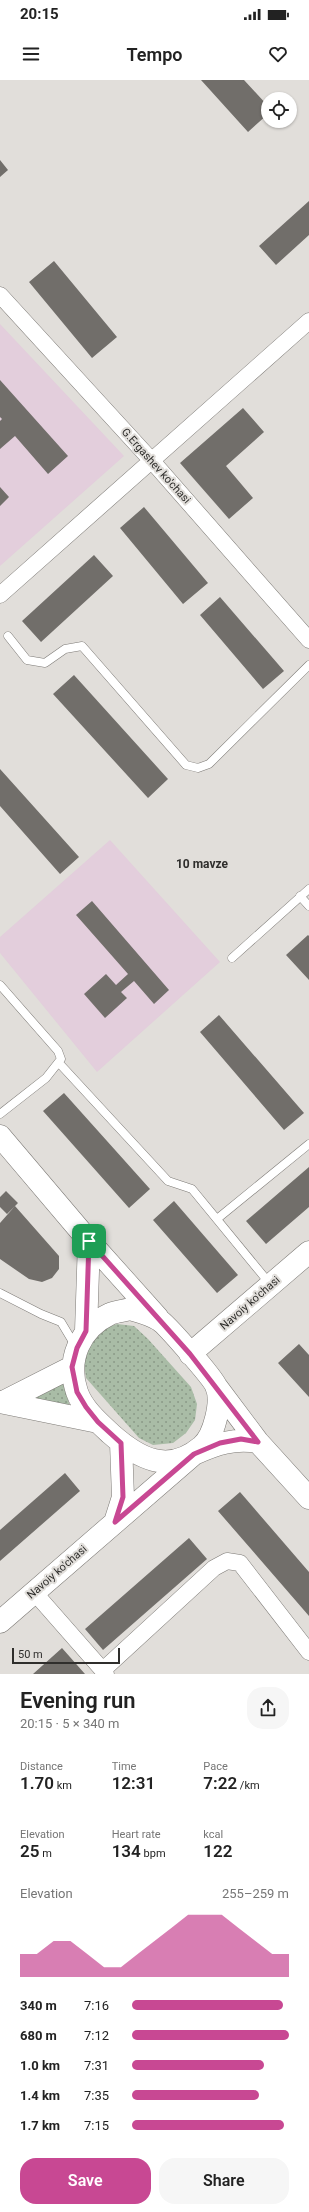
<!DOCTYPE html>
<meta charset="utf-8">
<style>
:root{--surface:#fff;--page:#f6f6f6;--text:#222;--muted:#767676;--accent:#c84893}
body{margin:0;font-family:Roboto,sans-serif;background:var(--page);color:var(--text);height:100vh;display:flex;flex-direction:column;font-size:15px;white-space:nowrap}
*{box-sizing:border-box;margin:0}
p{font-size:13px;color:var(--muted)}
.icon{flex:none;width:22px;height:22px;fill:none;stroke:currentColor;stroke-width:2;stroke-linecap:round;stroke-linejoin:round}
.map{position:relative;height:1594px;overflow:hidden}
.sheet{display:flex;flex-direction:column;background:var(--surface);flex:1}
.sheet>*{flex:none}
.tools{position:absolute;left:261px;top:12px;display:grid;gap:8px}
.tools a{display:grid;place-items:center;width:36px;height:36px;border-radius:50%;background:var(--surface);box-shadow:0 1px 3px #0004;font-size:20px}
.scale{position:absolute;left:12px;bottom:10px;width:108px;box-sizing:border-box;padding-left:4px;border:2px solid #2f2e2c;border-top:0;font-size:11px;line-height:14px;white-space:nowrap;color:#2f2e2c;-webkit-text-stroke:3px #e1deda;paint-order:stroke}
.pin{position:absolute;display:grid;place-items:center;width:34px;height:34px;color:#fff;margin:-17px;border-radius:8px;box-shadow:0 2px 6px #0006}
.round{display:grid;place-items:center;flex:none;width:42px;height:42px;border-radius:16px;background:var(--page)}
.headline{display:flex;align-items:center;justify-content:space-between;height:68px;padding:0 20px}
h1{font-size:22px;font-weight:600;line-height:30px}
.metrics{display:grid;grid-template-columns:repeat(3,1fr);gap:6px;height:68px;padding:4px 20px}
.metrics div{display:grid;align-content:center}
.metrics b{font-size:17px;font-weight:600}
.metrics small{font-size:11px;font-weight:400}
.metrics p{font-size:11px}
.chart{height:112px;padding:8px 20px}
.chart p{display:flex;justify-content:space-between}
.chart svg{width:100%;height:72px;margin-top:4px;fill:var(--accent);opacity:.7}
.button{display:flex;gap:8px;margin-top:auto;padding:8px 20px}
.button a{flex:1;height:46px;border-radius:16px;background:var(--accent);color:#fff;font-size:16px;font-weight:600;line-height:46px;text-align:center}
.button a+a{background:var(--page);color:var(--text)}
ul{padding:0 20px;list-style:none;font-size:13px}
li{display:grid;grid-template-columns:64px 48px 1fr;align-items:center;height:30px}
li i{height:10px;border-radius:5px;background:var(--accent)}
.status{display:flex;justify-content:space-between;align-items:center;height:28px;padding:0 20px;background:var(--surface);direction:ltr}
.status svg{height:11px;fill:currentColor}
header{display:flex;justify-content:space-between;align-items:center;height:52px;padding:0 20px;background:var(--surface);font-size:18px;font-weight:600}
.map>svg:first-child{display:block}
.education{fill:#e3cedc}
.grass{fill:url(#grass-dots)}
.building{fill:#716e6a}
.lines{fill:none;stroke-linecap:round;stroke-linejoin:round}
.lane-casing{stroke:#7d7a76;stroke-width:9}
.street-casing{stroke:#7d7a76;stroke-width:17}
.secondary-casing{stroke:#7d7a76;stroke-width:23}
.lane{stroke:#fff;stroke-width:8}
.street{stroke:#fff;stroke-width:16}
.secondary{stroke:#fff;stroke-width:22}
.route-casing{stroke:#fff;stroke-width:8}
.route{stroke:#c84893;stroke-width:5}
.labels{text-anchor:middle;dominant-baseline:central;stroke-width:4;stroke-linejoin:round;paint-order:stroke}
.street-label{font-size:11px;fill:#2f2e2c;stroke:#e1deda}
.neighbourhood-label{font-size:12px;font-weight:bold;fill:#2f2e2c;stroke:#e1deda}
</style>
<div class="status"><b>20:15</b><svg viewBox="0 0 49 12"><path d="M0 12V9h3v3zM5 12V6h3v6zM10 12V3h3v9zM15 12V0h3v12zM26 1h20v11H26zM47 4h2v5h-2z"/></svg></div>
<header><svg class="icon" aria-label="menu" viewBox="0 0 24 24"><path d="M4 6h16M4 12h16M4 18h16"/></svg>Tempo<svg class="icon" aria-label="heart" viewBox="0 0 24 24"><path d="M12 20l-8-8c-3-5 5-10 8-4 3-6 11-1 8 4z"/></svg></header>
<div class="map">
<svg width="309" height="1594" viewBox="0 0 309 1594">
<defs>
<pattern id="grass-dots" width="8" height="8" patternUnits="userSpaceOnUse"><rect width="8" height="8" fill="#a9bca6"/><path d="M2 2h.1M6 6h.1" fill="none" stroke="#8a9987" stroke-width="1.8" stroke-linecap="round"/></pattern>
</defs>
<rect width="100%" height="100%" fill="#e1deda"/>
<path class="education" d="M0 244 124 376 0 486Z
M110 760 220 882 97 992 0 873V857Z"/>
<path class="grass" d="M117 1244 134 1246 148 1259 191 1307 197 1324 195 1340 186 1353 173 1363 153 1365 139 1358 86 1298 83 1276 100 1250Z
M64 1301 70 1328 29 1318Z"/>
<path class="building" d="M201 0H244L268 26V34L248 52Z
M0 80 8 90 0 97Z
M309 121V155L276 185 259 166Z
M54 181 117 257 92 278 29 202Z
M0 300 68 376 48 394 15 356 0 369V341L2 339 0 337Z
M243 328 264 352 226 386 253 418 229 439 180 383Z
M0 407 9 417 0 426Z
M144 427 208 503 183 524 120 448Z
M94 475 113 496 41 562 22 541Z
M220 517 284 591 263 609 200 535Z
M74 595 168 699 148 718 53 614Z
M0 689 79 777 60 794 0 726Z
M92 821 169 910 154 924 134 901 121 912 127 918 105 938 84 914 106 894 116 905 128 894 76 835Z
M308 855 309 856V900L286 875Z
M219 935 304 1033 284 1050 200 952Z
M64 1013 150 1109 129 1128 43 1031Z
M309 1087V1127L266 1164 246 1141Z
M6 1111 18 1123 7 1134 0 1127V1117Z
M174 1121 238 1195 217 1213 153 1140Z
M15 1126 59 1176V1189L52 1198 42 1202 29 1199 0 1179V1143Z
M299 1264 309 1275V1317L278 1283Z
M65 1393 80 1411 0 1481V1450Z
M240 1412 309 1492V1536L218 1431Z
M189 1458 207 1479 103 1570 85 1549Z
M62 1568 85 1594H33Z"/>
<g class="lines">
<defs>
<path id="lane" d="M8 556 27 580 45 583 65 569 82 566 186 685 198 688 209 684 309 585
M300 816 309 826
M232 878 309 809
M0 905 58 971 61 979 46 998 0 1034
M59 983 168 1101 192 1109 270 1204
M217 1139 309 1064
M0 1213 41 1234 61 1242 76 1267"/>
<path id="street" d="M0 215 152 381 309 560
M0 515 309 241
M34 1512 106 1594
M103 1590 214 1488 227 1481 240 1483 309 1572"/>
<path id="secondary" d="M0 1056 89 1161 158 1238
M130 1229C140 1232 150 1234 159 1240 166 1244 213 1298 216 1306 223 1321 214 1357 201 1367 168 1395 138 1378 111 1354 98 1342 83 1329 77 1312 66 1280 80 1248 110 1234 116 1231 124 1231 130 1229Z
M86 1251 89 1161
M190 1274 309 1172
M216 1306 258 1362 309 1418
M0 1322 98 1342
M3 1322 72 1287
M115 1442 123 1417 121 1363
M0 1542 194 1374C216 1364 234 1358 258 1362"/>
</defs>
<use href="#lane" class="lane-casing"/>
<use href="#street" class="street-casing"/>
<use href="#secondary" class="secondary-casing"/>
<use href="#lane" class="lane"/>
<use href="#street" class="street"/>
<use href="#secondary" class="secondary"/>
</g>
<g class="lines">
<defs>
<path id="route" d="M89 1161 190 1274 258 1362 241 1359 220 1363 194 1374 115 1442 123 1417 121 1363 98 1342 86 1327 77 1312 72 1287 77 1268 86 1251Z"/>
</defs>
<use href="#route" class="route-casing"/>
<use href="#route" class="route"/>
</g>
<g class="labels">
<g class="street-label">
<text transform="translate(156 386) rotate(48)">G.Ergashev ko'chasi</text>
<text transform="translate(250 1223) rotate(-41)">Navoiy ko'chasi</text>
<text transform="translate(57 1492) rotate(-41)">Navoiy ko'chasi</text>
</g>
<g class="neighbourhood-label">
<text x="202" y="784">10 mavze</text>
</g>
</g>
</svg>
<div class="tools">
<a><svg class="icon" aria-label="locate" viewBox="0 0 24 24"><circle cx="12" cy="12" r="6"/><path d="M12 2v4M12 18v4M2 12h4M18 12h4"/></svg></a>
</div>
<div class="scale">50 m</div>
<div class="pin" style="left:89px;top:1161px;background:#1e9e55"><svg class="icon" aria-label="arrive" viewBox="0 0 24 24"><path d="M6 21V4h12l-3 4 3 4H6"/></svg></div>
</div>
<section class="sheet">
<div class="headline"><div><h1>Evening run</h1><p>20:15 · 5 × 340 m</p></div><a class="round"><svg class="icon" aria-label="share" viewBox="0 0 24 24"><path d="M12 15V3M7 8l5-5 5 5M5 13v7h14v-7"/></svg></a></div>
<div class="metrics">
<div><p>Distance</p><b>1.70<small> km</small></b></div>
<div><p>Time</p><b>12:31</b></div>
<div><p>Pace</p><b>7:22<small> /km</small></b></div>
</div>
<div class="metrics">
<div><p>Elevation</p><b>25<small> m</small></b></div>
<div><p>Heart rate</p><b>134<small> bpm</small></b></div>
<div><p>kcal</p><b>122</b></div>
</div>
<div class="chart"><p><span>Elevation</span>255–259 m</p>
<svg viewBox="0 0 160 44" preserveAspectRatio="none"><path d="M0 44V30L10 30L20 22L30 22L40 30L50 38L60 38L70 30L80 22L90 14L100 6L110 6L120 6L130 14L140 22L150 30L160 30V44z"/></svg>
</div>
<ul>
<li><b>340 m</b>7:16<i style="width:96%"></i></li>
<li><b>680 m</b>7:12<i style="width:100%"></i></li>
<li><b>1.0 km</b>7:31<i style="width:84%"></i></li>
<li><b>1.4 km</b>7:35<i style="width:81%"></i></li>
<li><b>1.7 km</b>7:15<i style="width:97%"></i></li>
</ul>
<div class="button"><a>Save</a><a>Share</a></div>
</section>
